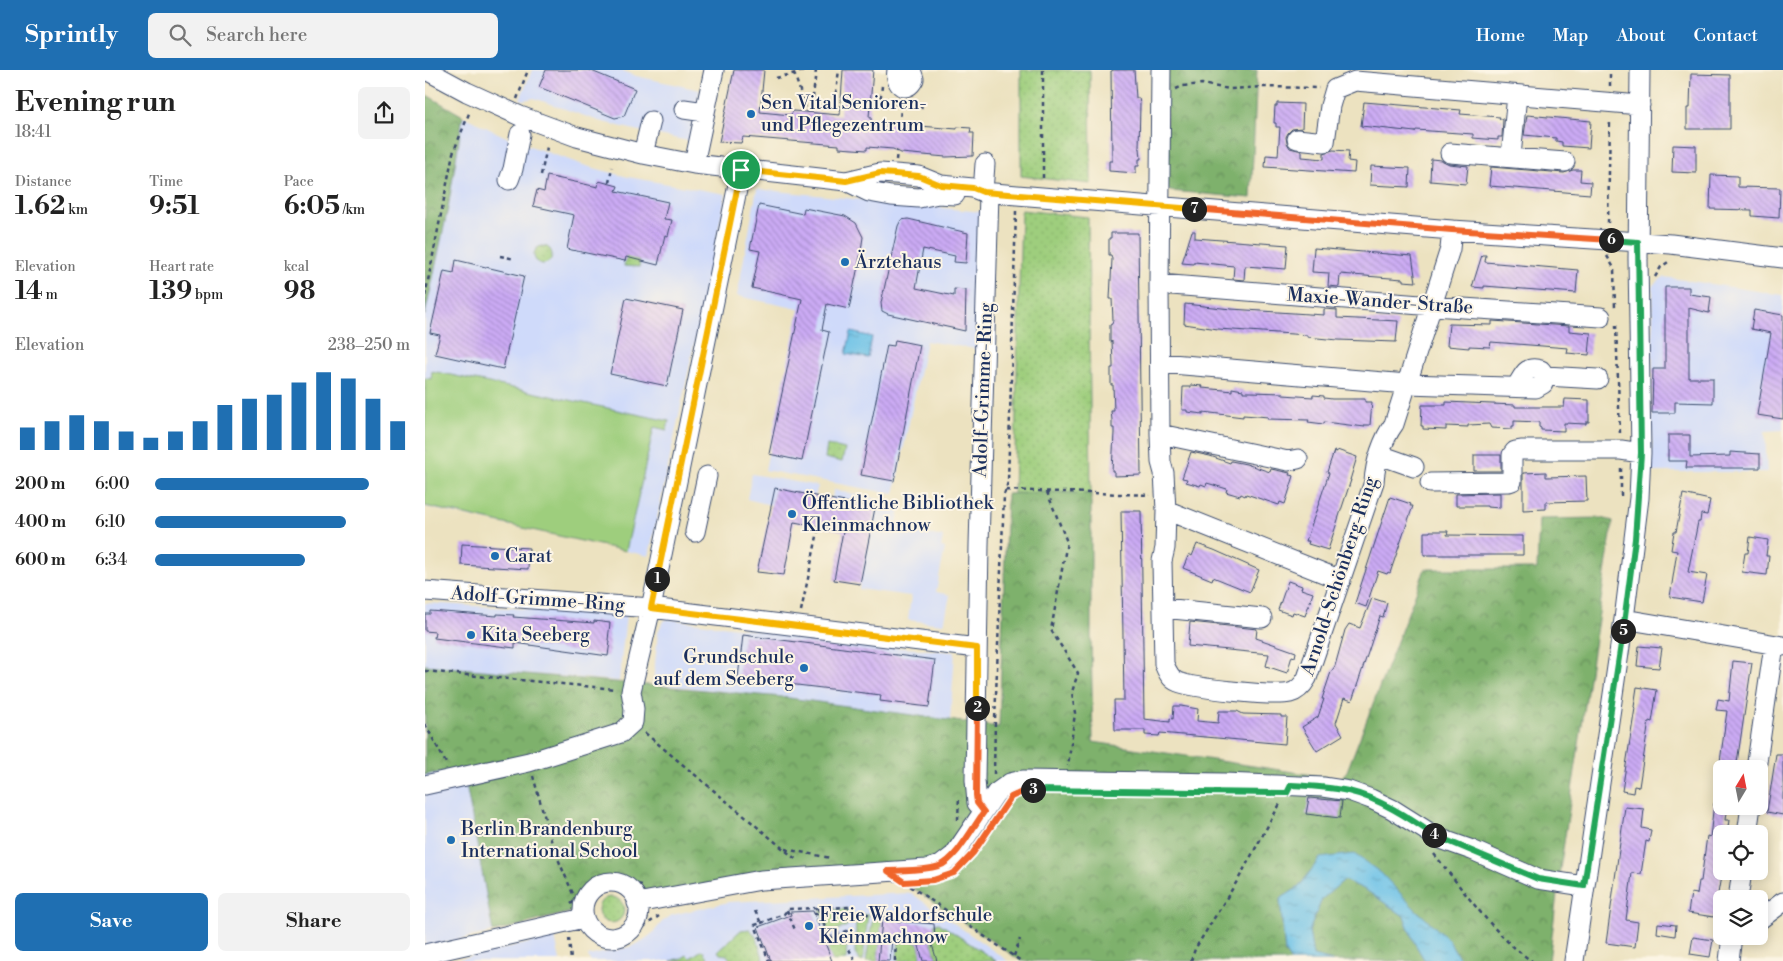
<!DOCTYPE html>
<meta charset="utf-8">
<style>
:root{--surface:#fff;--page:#f2f2f2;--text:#222;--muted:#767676;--accent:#1f6fb2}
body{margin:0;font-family:"Libre Bodoni",serif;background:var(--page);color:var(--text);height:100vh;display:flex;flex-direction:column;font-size:19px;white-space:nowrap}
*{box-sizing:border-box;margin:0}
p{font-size:16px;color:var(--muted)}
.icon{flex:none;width:28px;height:28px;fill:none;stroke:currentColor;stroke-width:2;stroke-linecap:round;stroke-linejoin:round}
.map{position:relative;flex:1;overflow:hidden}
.details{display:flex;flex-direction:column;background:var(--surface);width:425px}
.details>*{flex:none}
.needle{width:32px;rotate:10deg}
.buttons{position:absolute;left:1288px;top:690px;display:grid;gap:10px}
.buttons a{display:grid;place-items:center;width:55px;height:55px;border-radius:8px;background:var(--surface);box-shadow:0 2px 12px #0003;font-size:25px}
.pin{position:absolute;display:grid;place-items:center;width:42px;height:42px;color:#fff;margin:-21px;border:2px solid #fff;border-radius:50%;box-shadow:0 1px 5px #0007}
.km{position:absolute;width:25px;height:25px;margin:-12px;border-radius:50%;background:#222;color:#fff;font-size:14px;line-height:25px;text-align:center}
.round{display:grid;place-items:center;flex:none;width:52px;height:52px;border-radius:8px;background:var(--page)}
.head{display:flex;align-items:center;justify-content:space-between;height:85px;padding:0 15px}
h1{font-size:28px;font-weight:800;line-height:38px}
.stats{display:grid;grid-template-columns:repeat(3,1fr);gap:8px;height:85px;padding:5px 15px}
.stats div{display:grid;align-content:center}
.stats b{font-size:25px;font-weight:800}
.stats small{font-size:14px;font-weight:400}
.stats p{font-size:14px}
.chart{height:140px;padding:10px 15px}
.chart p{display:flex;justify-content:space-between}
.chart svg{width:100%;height:90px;margin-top:5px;stroke:var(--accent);stroke-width:6}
.primary-button{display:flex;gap:10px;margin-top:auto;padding:10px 15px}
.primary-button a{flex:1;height:58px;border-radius:8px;background:var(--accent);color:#fff;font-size:20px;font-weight:800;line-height:58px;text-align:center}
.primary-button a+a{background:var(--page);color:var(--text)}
ul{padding:0 15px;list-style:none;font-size:16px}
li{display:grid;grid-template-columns:80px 60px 1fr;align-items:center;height:38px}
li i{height:12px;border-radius:6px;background:var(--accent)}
header{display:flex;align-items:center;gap:30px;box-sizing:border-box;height:70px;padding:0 25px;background:var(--accent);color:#fff}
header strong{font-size:24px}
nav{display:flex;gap:28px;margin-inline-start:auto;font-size:18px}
.search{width:350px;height:45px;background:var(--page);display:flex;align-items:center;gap:12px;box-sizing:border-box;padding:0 18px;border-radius:8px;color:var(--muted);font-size:19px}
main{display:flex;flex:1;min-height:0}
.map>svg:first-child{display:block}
.built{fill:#cfdafa}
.grass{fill:url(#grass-dots);stroke:#5c7e6e}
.forest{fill:url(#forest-crowns);stroke:#4c7065}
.pitch{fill:#9ece7d;stroke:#5c7e6e}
.water{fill:url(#water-ripples);stroke:#4278a2}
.building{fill:url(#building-back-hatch)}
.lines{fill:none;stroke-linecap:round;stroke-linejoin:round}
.minor-casing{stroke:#3a4a6d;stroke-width:21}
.path{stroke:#3a4a6d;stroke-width:2.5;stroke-dasharray:4 4;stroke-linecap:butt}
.minor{stroke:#fff;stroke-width:19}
.split-1-casing{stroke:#fff;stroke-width:10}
.split-2-casing{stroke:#fff;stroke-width:10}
.split-3-casing{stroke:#fff;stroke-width:10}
.split-4-casing{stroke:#fff;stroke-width:10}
.split-5-casing{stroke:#fff;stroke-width:10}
.split-6-casing{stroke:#fff;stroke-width:10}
.split-7-casing{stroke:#fff;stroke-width:10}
.split-8-casing{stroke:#fff;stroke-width:10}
.split-1{stroke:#f5b400;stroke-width:6}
.split-2{stroke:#f5b400;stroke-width:6}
.split-3{stroke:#f0652b;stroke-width:6}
.split-4{stroke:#22a559;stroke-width:6}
.split-5{stroke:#22a559;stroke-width:6}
.split-6{stroke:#22a559;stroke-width:6}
.split-7{stroke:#f0652b;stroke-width:6}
.split-8{stroke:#f5b400;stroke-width:6}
.poi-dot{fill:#1f6fb2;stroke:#fcf5e5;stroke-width:2}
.labels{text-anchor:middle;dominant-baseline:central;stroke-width:4;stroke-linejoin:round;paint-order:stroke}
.poi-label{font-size:19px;fill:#1b2f5e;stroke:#fcf5e5;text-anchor:start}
.street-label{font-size:19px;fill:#1b2f5e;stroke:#fcf5e5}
</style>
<header>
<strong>Sprintly</strong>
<div class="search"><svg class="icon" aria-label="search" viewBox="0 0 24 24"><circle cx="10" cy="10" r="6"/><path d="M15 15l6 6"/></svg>Search here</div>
<nav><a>Home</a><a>Map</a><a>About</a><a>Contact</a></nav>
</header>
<main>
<section class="details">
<div class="head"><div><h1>Evening run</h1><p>18:41</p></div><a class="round"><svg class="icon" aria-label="share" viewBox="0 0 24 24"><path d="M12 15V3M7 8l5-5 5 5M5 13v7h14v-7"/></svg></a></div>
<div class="stats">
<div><p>Distance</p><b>1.62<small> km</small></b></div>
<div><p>Time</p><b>9:51</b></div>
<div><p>Pace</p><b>6:05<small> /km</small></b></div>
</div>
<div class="stats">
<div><p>Elevation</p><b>14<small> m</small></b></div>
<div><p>Heart rate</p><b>139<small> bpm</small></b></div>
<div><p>kcal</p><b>98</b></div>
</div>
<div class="chart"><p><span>Elevation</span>238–250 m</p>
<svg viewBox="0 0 160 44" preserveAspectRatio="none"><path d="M5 44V33M15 44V30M25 44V27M35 44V30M45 44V35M55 44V38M65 44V35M75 44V30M85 44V22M95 44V19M105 44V17M115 44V11M125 44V6M135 44V9M145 44V19M155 44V30"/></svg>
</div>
<ul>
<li><b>200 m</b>6:00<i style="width:84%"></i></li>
<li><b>400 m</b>6:10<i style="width:75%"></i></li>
<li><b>600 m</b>6:34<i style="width:59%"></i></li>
</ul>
<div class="primary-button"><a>Save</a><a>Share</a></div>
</section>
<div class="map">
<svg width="1358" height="891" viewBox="0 0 1358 891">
<defs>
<pattern id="grass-dots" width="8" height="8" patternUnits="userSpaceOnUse" patternTransform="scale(1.25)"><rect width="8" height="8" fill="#9ece7d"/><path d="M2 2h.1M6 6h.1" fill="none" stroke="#88b16e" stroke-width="1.8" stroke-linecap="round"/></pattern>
<pattern id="forest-crowns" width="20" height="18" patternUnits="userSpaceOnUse" patternTransform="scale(1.25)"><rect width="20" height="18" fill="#7eb16c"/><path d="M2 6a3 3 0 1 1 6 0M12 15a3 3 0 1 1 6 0" fill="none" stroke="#66905c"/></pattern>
<pattern id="water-ripples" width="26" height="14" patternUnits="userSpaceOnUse" patternTransform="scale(1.25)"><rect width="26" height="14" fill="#6ac1e7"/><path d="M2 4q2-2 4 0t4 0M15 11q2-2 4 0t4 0" fill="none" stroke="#569dbe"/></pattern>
<pattern id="building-back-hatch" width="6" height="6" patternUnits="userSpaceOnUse" patternTransform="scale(1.25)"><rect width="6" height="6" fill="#ccabf5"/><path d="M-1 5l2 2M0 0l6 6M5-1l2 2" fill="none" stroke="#a58cca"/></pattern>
</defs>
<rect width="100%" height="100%" fill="#fcf5e5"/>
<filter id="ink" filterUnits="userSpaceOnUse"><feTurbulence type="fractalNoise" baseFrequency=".02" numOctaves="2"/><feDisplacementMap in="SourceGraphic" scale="10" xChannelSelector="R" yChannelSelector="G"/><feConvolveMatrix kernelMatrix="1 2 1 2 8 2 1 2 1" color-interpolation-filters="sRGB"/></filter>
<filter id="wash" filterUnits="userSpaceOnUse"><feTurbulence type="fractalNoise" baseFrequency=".0096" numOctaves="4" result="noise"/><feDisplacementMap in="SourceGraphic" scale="20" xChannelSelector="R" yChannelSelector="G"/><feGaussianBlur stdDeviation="1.12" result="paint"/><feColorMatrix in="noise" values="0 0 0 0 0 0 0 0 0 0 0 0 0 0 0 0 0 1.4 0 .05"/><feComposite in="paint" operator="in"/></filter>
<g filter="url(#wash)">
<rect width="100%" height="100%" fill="#ece2c0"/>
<path class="built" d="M107 0H196L211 6 275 20 264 71 214 61 174 51 109 28 98 30 95 29Z
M38 46 85 69 161 96 203 107 301 124 224 486 0 437V245L23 138Z
M332 119 557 142 552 279 501 271 469 424 340 400 374 239 312 226Z
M1239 207 1358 225V360L1340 361 1342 402H1227L1228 215Z
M327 404 393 416 390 426 350 418 346 435 322 429Z
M409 420 476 434 471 458 518 467 516 477 520 478 511 522 525 525 519 554 483 550 486 526 434 519 450 439 406 430Z
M0 533 201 545 194 611 0 595Z
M243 549 453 576 530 582 525 652 357 627 228 614 233 562 238 551Z
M38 698 68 862 0 877V705Z
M486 823 583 891H165L163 886 205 877 216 872 228 863 237 852 247 845 304 832Z
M130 867 135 891H25Z"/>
<path class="grass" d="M596 0H665L666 114 596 106Z
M596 140 663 147 666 424H589Z
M207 158 219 161 213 190 215 191 214 197 199 196Z
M109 185a9 9 0 1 1 18 0a9 9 0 1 1-18 0Z
M402 375 420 379 417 392 400 388Z
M173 840a13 13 0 1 1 26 0a13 13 0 1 1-26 0Z
M422 839V856L403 863 395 840Z
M431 844 443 845 438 891H435L430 884Z
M448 846 456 847 457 850 453 891H441Z
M514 853 571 891H512L506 869 510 867 509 854Z
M325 859 331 867 339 891H306L302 885 295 884 293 881 316 860Z
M414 868 422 875 421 890 404 891 400 873Z
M474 870 493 872 496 883 495 891H485L483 889 481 891H474L472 887Z
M277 880 283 888 281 891H246L252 889 254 890 262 885 265 888Z"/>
<path class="forest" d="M741 0H832L826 128 745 121 742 118Z
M0 24 38 46 23 138 0 245Z
M622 422 666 424V566L668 672 915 709 922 701 1000 499H1112L1114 449 1176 448 1188 451 1135 799 1124 891H1036L1023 869 990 839 895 788 874 817 855 829 860 882 866 891H596L463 801 209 825C190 804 164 811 158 839L68 862 38 698 0 705V595L357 627 574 657 582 424Z
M919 810 941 820 979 846 989 872 1000 891H907L888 886 884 861 897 829Z"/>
<path class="pitch" d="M7 301 244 351 242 360 229 357 201 481 0 436V308L6 309Z"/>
<path class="water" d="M426 262 447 267 443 288 421 284Z
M929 784 956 803 990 839 1023 869 1036 891H1000L989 872 979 846 941 820 919 810 897 829 884 861 888 886 907 891H866L860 882 855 829 874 817 895 788Z"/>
<g id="blocks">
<path class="building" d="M121 0H164L210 19 199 46 190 48 114 17Z
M309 0H339L335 42 366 45 368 41 415 45 418 0H448L444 47H446V52L532 59V57L546 58 545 63H549L548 86 521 87 476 83 468 79 442 77V80L414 78V75L318 67 316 73 294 72Z
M689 0H709L711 28H714L715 34 714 78H715L716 89H714V96H711V103L684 101V91H687L686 1Z
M1266 4 1305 5V59H1262V38H1265Z
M939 32 1036 40 1035 44 1075 47 1074 49H1078L1077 67H1073V70L1048 68V64L991 60 990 62 936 56Z
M852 33 878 34 877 58 867 59 863 63 861 67 862 73 865 78 877 81V87L899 89V83L908 80 924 81 923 91 930 92 929 103 840 97 841 85 853 86 855 57H851V53H849L850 36H852Z
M1102 45 1166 51 1164 78 1137 76V72L1131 71V68L1099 65Z
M1248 75 1271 76V103L1247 102Z
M1006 89 1016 90 1024 94 1043 96 1041 114 1005 111Z
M946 96 985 98 984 117 945 115Z
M1066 97 1139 103 1148 100H1156L1155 111 1166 112 1165 124 1064 116Z
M1286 105 1313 106V117L1355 118 1354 148 1327 146V140L1285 139Z
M122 106 173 117 174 111 193 116 191 121 243 132 239 149 247 150 243 166 240 165 233 195 201 187 200 191 142 179 149 145 108 136 112 120 119 122Z
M334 135 378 144 379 138 420 146 431 153 438 167 435 187 424 239 402 234 397 260 404 262 377 391 344 384 377 229 327 218 335 181 325 179Z
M483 149 543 163 541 193 529 192 530 186 498 179 491 218 529 226V219L541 220 540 261 463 244 457 241 456 233 473 156 476 150Z
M767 161H770V168L863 175 861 199 820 196 819 210 808 209 809 196 769 192V194L757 193Z
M686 163H713L716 405 689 406V401H687L689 363V358H687V350L686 341H689L688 315H686V298H688V294L687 271 685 272V255L687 254 688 250 687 229H685L687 189 686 185H684V168H686Z
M889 178 987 186 991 212 978 211V209L915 204 914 217 903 216 904 203 887 202Z
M1057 185H1061L1060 192 1153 200 1151 223 1059 216V218L1047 217Z
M31 190 99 206 78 299 10 284 15 265 5 263 19 201 29 203Z
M1240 217H1264V224L1286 227 1284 243 1264 238V308H1288V333L1250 332V343H1227L1228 299H1240Z
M201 228 258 240 242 316 185 304Z
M760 234 806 239 899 245V239L912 240V248L973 251 971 272 913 270 882 267V265L793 259 759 254Z
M1329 240 1358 245V349L1332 345 1346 263 1326 259Z
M1067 251 1144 256V261L1166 263 1164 285 1142 283 1143 278 1066 272 1065 277 1044 276V278L1022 276 1024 254 1067 255Z
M470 270 495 275 469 411 436 405 462 275 469 276Z
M766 315 778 316 777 318 799 320 807 321V318L818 320V322H826L858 323V325L888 327V325L899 326V328L907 329H940V332H947L945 355H940V357L899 352V354L883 352 884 350 843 349V347L832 346 818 345V347L778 342V344L762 342V340H757L758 317H766Z
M1140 329 1164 330V352H1161V354L1139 353V361L1116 360V358L1114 357V352L1089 351V356H1087V359L1066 358 1064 354 1043 355V357L1021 356V360L998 359V356H996L997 335H1021V332L1090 335V337H1139Z
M1243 365H1265V387L1305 386V382L1335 384V398H1261L1262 391H1243Z
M912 380 932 387 925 410H926L903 480 883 474 884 471H881L904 403 902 402 909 381 912 382Z
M766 382 785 386 805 393 806 391 821 394 845 402 846 399 865 403 864 405 869 406 860 434 855 432 854 435 821 424 820 426 816 424 815 426 801 422 802 419 782 413 781 416 776 414 775 416 761 412 762 409 757 408Z
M1049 385H1076V401H1049Z
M1121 402V407L1161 406 1162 431 1121 432V439L1098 440V403Z
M350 418 450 438 435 514 409 510 418 461 369 452 359 505 332 502Z
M1075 423V438L1062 437V436H1031V424Z
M1258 424 1285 430 1282 445 1276 444 1275 452H1273L1263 502 1282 505 1277 532 1245 527 1252 481 1246 480 1249 462H1251Z
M965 427 986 434 985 436H988L965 503 963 502 962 504 953 501 941 537 930 533Z
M696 441H716L719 649 745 652V648L748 649 749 636H756L773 639 772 651 793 653 794 641H812L818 644 856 645V647H862L860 674 735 663 734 666 720 665V660H690L689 630H699Z
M1005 461H1023L1022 465 1098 466V485H999V462H1005Z
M1325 467 1343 470 1341 486H1344L1342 505 1317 502 1320 483H1323Z
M37 474 104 478 103 499 36 495Z
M772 474 789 480 834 500 825 522 788 507 787 510 758 498 764 484 767 486Z
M863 511 877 516 876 519 888 523 880 546 868 542 867 545 853 540Z
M947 528 962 533 958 547 955 546 927 631 919 628 911 653 918 665 892 681 877 657 893 647 899 629H897L906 602 910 596 920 560 924 554 935 558Z
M5 541 72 546V544L89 545 88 547 169 553V551L185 553 183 570 185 571 183 586 90 573V578L9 568 10 562 0 561V544H5Z
M765 552 832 559 831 568 871 582 870 587 867 586 862 603 841 596 844 584 763 576Z
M318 565 510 590 504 637 455 631 456 625 313 608Z
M1214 576 1237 578 1234 598 1212 596Z
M1308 591 1327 593 1311 699H1294L1302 641 1291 640 1293 629 1304 631Z
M1212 617 1232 620 1227 652 1224 651 1214 717 1209 716 1208 723 1197 721 1210 638 1209 637Z
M1351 684H1358V745L1342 742Z
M884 728 917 731 915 748 881 744Z
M1289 733 1296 734V736H1302L1300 750H1304L1302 764H1296V806L1289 847 1263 843 1266 823 1272 824 1274 811H1276L1282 766 1285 767Z
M1200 737 1219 739 1217 758 1226 760 1224 772 1221 771 1216 804 1207 803 1201 850 1213 852 1210 877 1181 873Z
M388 841 407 891H346L333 857 366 845 365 842Z
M457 850 509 854 510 867 505 868 512 891H498L493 872 467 869 465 891H453Z
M1233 853 1251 855 1250 866 1232 863Z
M1268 867 1288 870 1285 887 1265 884Z"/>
</g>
</g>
<g filter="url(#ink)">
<use href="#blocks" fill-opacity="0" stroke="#3a4a6d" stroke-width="1"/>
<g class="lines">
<defs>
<path id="minor" d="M1 0 42 22 95 46 152 67 218 84 269 94 421 111 455 103 470 104 494 106 516 115 548 118 558 122 592 125 1027 160 1246 174 1358 188
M472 0C469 16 482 24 489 9L486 0
M736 0 734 214 735 364 736 392 739 403 741 440 740 478 737 491 739 594C742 601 745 609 753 612 768 618 849 627 865 623 873 621 878 615 882 608L949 412C950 393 958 369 969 354L1025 179 1027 160
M259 39 280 42
M872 69 900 72 905 36 910 19 930 11 1215 35
M1025 83 1140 92
M218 84 226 51
M1086 86 1092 25
M269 94 289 0
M84 110 88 99 95 64
M421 111 444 122 466 126 494 128 513 124 530 125
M558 122 560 94
M734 214 1008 236 1176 247
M735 293 982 314 1111 318 1118 314 1120 306 1116 300C1100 295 1099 305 1091 317
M1120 306 1173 309
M735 364 863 391 873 389
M955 385 989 397
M1005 413 1084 412 1087 411V385L1090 381 1096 380H1196L1216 383
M741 440 916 510
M270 462 282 406
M0 521 226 538 552 578
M738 538 837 548
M1199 549 1358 576
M1331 699 1349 575
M0 715 104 692 196 663 208 652 209 639 206 621 226 538 316 100
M559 741 552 733 550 710 554 475 564 123
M1322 764 1326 736
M158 840a28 28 0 1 1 56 0a28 28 0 1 1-56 0Z
M1313 829 1317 801
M212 833 336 810 502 799 516 795 529 785 571 723 585 713 598 710 799 713 898 717 924 721 946 729 967 739 1013 768 1047 780 1113 809 1159 816
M1334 850 1358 832
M0 884 159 848
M1149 891 1199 549 1214 428 1216 383 1213 189 1215 0
M1304 891 1307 866"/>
</defs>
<use href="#minor" class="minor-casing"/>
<path class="path" d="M391 0 387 36 409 37 414 0
M618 0V112
M369 3 382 42
M351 8 382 0
M457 16 455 33 498 37
M1185 16V0
M751 19 758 16 777 14 804 19 838 17 894 18
M92 29 103 0
M475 54 476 35
M471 90 472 81
M116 105 122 77
M184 113 187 97
M1183 153 1185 49
M75 186 90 189
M1182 186 1189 198 1190 239
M1230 207 1236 197 1246 190
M0 226 28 83 45 41
M1191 255 1195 364
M581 420 725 425
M622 422 642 472 626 560 653 603 647 622 650 643 643 696
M1196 426V397
M376 541 394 457
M0 601 190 619
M0 654 22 695
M220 663 373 791
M569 704 570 650 579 425 583 412 591 141
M108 706 128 777 151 831
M533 750 534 726
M360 779 406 788
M1009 784C1036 817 1072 869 1107 891
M485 816 596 891
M146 834C163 819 171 798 199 808 205 810 211 814 217 815
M393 838 404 868 424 860
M362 840 370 860
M330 841 336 853 330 855 344 891
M424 842 508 852
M389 844H395
M336 853 359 844 363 839 424 837
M160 865C200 883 203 866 234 846
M144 868 146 891
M424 879 430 891
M589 886 595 869
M470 891 471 870
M766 891 770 879 814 808 856 732"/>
<use href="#minor" class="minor"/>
</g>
</g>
<g class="lines" filter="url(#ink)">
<defs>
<path id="split-1" d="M232 509 316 100"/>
<path id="split-2" d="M232 509 226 538 552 578V638"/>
<path id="split-3" d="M552 638 551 725 552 733 559 742C548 757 531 790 514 796 498 801 480 800 463 801L479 812 508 810 529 803 548 783 586 727 599 721 608 720"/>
<path id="split-4" d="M608 720 862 723 866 715C885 716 904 717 923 721 954 728 984 748 1009 765"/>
<path id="split-5" d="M1009 765 1113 809 1159 816 1198 561"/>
<path id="split-6" d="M1186 170 1213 172 1216 383 1210 469 1198 561"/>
<path id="split-7" d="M769 139 1027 160 1186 170"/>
<path id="split-8" d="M316 100 421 111 455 103 470 104 494 106 516 115 548 118 558 122 769 139"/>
</defs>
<use href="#split-1" class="split-1-casing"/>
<use href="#split-2" class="split-2-casing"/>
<use href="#split-3" class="split-3-casing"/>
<use href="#split-4" class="split-4-casing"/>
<use href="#split-5" class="split-5-casing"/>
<use href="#split-6" class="split-6-casing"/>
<use href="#split-7" class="split-7-casing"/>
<use href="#split-8" class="split-8-casing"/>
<use href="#split-1" class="split-1"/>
<use href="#split-2" class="split-2"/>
<use href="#split-3" class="split-3"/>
<use href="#split-4" class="split-4"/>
<use href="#split-5" class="split-5"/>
<use href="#split-6" class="split-6"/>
<use href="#split-7" class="split-7"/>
<use href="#split-8" class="split-8"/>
</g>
<g class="poi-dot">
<circle cx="326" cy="44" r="5"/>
<circle cx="420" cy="192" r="5"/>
<circle cx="367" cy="444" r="5"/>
<circle cx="70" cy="486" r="5"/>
<circle cx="46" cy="565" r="5"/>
<circle cx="379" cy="598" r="5"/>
<circle cx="26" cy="770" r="5"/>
<circle cx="384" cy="856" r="5"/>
</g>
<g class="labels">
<g class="poi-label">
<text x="336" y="33">Sen Vital Senioren-<tspan x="336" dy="22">und Pflegezentrum</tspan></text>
<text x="430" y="192">Ärztehaus</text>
<text x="377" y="433">Öffentliche Bibliothek<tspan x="377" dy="22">Kleinmachnow</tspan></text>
<text x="80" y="486">Carat</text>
<text x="56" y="565">Kita Seeberg</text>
<text x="369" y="587" text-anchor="end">Grundschule<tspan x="369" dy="22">auf dem Seeberg</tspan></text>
<text x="36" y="759">Berlin Brandenburg<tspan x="36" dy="22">International School</tspan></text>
<text x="394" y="845">Freie Waldorfschule<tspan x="394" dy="22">Kleinmachnow</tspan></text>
</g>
<g class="street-label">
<text transform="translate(955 231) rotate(4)">Maxie-Wander-Straße</text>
<text transform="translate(558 320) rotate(-88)">Adolf-Grimme-Ring</text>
<text transform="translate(914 506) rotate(-72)">Arnold-Schönberg-Ring</text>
<text transform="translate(113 529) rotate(4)">Adolf-Grimme-Ring</text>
</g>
</g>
</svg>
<div class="buttons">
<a><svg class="needle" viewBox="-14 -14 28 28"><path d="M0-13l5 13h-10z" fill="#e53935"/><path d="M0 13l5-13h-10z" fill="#767676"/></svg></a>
<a><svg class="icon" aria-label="locate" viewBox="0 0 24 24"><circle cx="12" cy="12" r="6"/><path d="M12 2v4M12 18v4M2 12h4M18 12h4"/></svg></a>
<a><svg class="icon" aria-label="layers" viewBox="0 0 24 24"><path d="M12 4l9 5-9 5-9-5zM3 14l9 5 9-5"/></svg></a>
</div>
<div class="pin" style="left:316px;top:100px;background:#1e9e55"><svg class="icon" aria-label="arrive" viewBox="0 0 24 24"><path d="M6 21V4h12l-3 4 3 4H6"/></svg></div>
<b class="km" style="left:232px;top:509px">1</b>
<b class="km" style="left:552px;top:638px">2</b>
<b class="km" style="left:608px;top:720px">3</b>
<b class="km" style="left:1009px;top:765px">4</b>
<b class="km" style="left:1198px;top:561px">5</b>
<b class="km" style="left:1186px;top:170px">6</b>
<b class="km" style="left:769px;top:139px">7</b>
</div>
</main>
